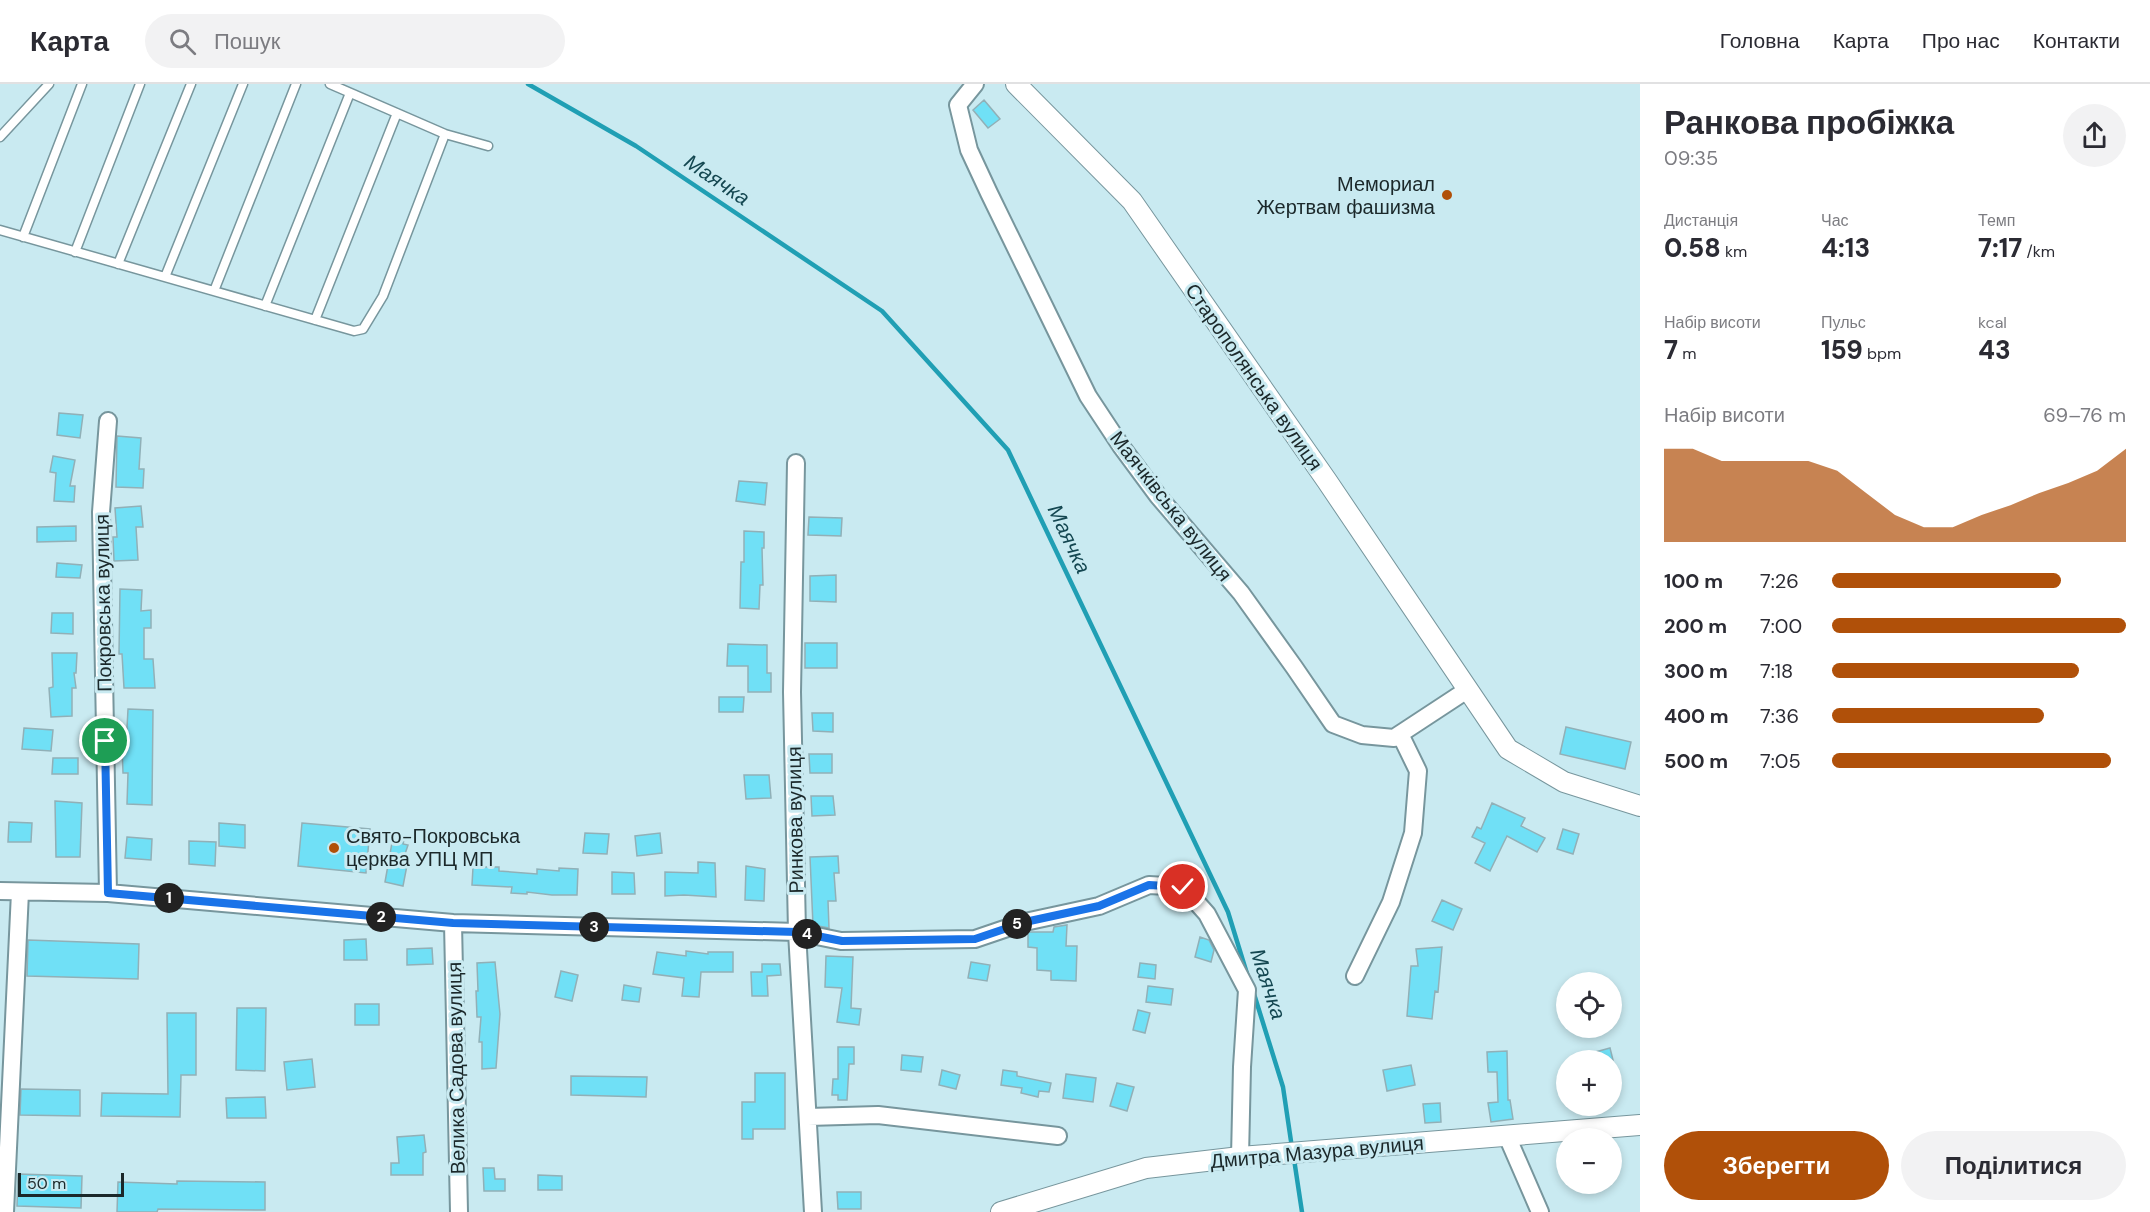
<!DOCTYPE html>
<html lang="uk">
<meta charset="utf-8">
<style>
:root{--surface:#fff;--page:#f2f2f3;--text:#2b2b33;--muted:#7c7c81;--line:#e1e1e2;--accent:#b05009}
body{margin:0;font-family:"DM Sans",sans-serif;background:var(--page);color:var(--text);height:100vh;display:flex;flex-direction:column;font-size:22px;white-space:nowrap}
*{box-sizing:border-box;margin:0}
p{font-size:20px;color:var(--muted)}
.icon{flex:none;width:33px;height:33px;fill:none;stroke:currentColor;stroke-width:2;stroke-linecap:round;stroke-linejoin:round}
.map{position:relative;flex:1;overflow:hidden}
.side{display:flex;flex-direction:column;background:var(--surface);width:510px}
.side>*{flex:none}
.tools{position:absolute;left:1556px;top:888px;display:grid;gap:12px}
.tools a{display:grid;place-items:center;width:66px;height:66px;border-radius:50%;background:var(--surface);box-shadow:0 3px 9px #0003;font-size:30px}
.scale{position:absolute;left:18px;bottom:15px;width:106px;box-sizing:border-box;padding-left:6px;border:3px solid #1b282a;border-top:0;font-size:16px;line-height:21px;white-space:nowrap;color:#1b282a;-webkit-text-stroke:4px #c9eaf1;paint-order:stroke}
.pin{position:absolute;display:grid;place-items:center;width:51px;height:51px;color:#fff;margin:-26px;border:3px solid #fff;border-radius:50%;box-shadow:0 2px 6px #0007}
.km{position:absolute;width:30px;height:30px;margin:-15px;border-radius:50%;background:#222;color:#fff;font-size:16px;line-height:30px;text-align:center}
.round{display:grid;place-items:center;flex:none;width:63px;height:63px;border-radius:32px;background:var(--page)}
.overview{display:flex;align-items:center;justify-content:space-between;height:102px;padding:0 24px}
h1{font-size:33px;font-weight:800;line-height:45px}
.metrics{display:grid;grid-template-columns:repeat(3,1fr);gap:9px;height:102px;padding:6px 24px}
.metrics div{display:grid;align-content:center}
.metrics b{font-size:26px;font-weight:800}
.metrics small{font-size:16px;font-weight:400}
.metrics p{font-size:16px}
.chart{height:168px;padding:12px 24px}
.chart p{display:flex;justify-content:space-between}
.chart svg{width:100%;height:108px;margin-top:6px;fill:var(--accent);opacity:.7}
.button{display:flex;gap:12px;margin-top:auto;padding:12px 24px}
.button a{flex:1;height:69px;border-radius:36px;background:var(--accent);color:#fff;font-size:24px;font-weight:800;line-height:69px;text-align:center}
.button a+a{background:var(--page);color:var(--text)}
ul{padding:0 24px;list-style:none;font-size:20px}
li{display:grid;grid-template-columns:96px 72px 1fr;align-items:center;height:45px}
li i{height:15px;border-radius:8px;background:var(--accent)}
header{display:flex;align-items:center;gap:36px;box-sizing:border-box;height:84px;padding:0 30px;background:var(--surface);border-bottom:2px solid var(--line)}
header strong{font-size:28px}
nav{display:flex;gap:33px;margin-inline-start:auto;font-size:21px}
.search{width:420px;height:54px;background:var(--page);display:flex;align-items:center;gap:15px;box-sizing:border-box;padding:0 21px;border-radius:33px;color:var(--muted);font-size:22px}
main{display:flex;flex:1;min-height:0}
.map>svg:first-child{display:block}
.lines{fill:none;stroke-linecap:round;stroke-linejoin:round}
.stream{stroke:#209fb4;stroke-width:4.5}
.building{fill:#70e0f6;stroke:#91b0b7;stroke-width:1.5}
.service-casing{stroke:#77969d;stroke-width:11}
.minor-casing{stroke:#77969d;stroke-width:20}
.tertiary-casing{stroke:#77969d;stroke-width:22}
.service{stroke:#fff;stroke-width:8}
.minor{stroke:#fff;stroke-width:16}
.tertiary{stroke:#fff;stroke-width:20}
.route-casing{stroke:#fff;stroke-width:12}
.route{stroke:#1a73e8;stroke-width:8}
.poi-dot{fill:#b05009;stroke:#c9eaf1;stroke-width:2}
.labels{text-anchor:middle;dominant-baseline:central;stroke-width:6;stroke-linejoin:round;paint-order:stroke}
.poi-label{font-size:20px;fill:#1b282a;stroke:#c9eaf1;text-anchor:end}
.street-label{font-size:20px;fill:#1b282a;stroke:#c9eaf1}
.water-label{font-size:21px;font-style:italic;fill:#144751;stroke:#c9eaf1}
</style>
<header>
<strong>Карта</strong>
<div class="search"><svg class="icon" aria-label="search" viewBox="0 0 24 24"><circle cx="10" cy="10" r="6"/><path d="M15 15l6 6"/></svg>Пошук</div>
<nav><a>Головна</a><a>Карта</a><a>Про нас</a><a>Контакти</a></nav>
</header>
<main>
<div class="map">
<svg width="1640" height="1128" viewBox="0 0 1640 1128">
<rect width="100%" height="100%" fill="#c9eaf1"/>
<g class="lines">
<path class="stream" d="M528 0 636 62 882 227 1008 366 1228 828 1248 893
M1254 910 1283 1003 1292 1064
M1294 1075 1302 1128"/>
</g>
<path class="building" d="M984 16 1000 35 988 44 973 26Z
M59 329 83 331 80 354 57 351Z
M117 352 141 354 139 385H144L143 404 116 403Z
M53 372 75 376 70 402H75L74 418 54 417 56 389 50 388Z
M739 397 767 399 765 421 736 417Z
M141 422 143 443H136L138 476 114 477 113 453H117L115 424Z
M809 433 842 434 841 452 808 451Z
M76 442V457L37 458V443Z
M744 447 764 448V464H762L763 501H760L759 525 740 524 741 478H744Z
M57 479 82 481 80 494 56 493Z
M836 491V518L810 517V492Z
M120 505 142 506 141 527 151 526V544H144V575H153L155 604H124L122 570H119Z
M52 529H73V550L51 549Z
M805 559H837V584H805Z
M728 560 767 561V589H771V608H748V582H727Z
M52 569H77L76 589H74L76 604H72V632L51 633 49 604 53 603Z
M719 613H744L743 628H719Z
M128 625 153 626 152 721 127 720 128 689H123L122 663H126Z
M812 629H833V648L813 647Z
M1566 643 1631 658 1625 685 1560 670Z
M24 644 53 646 51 667 22 665Z
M809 670H832V689H810Z
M53 674H78V690H52Z
M744 691H769L771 714 746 715Z
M811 712H833L835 731 812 732Z
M55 717 82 719 80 773H56Z
M1492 719 1525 734 1521 742 1545 754 1537 768 1507 752 1490 787 1475 779 1485 759 1472 753 1477 743 1481 745Z
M9 738 32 739 31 758H8Z
M219 739 245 741V764L219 762Z
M302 739 370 745 366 789 298 782Z
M1563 745 1579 750 1573 770 1557 765Z
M585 749 609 750 607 770 583 769Z
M660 749 662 769 637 772 635 752Z
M127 753 152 755 151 776 125 774Z
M393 753 404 756 403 760 408 761 405 770 409 771 403 802 385 798Z
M189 757 216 758 215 782 189 780Z
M838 772 839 789H834L836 817H828L829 844 813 841 810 773Z
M698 778 715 779 716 813 684 811 665 812V788L698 789Z
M746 782 765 785 764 817 745 816Z
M473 783H499V787L537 790V785L559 787V784L578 785 577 811H552L527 808V810L511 809 512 803 472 801Z
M612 788 634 789 635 810H612Z
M1442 816 1462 825 1453 846 1432 837Z
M1067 841 1066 862H1077L1076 897 1051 896V887L1037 886V864L1028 863V848H1053L1054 843Z
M1200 853 1209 856 1214 866 1211 878 1195 873Z
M366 855 367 876H344V856Z
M28 856 139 860 138 895 27 892Z
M1442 863 1438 908 1435 907 1432 935 1407 932 1411 882H1418L1416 865Z
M432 864 433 880 407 881V865Z
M686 867 708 870V868H733V888H701L699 913 682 912 684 894 653 890 657 868 686 872Z
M826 872 853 873 851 924 861 925 859 941 837 938 842 904 825 903Z
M495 878 500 930 496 984 482 985V958H479L481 933H477L476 907H478L477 879Z
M971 878 990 881 987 897 968 894Z
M1140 879 1156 881 1155 895 1138 893Z
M762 880H780L781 891 767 892 768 912H752L751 888H762Z
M561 887 578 891 572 917 555 913Z
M624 901 641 904 639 918 622 916Z
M1148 902 1173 905 1171 921 1146 918Z
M355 920H379V941H355Z
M237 924H266L265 987 236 986Z
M1138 926 1150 929 1145 949 1133 946Z
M167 929H196V991H181L180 1033 101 1032 102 1009 168 1010Z
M838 963H854V980H849L847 1016H838V1011H832L833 995H838Z
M1610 964 1613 976H1577V973Z
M1507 967 1508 1016H1510L1513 1035 1491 1038 1488 1019 1498 1018 1497 988H1488L1487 968Z
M902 971 923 973 921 988 901 986Z
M312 975 315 1003 287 1006 284 978Z
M1411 981 1415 1001 1387 1007 1383 986Z
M942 986 960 991 956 1005 939 1001Z
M1003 986 1017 988V992L1051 999 1049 1008 1039 1007 1038 1013 1021 1009 1022 1004 1001 1001Z
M755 989H785V1045H753V1055H742V1018H755Z
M1066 990 1096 994 1093 1018 1063 1014Z
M571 992 647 993 646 1013 571 1011Z
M1117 999 1134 1003 1127 1027 1110 1022Z
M21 1005 80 1006V1032L20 1031Z
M265 1013 266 1034H227L226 1014Z
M1440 1019 1441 1038 1425 1039 1423 1020Z
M424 1051 426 1068 423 1069V1091H391V1079H399L397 1053Z
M483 1084H494L495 1095H505V1107H484Z
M18 1090 82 1092 81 1124 17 1122Z
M538 1091 562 1092V1106H538Z
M177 1097 265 1098V1126L158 1125 157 1128H117L118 1098 177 1100Z
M837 1108H861V1125H838Z"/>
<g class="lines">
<defs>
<path id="service" d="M330 0 445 50 488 62
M0 53 49 0
M0 146 354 247 363 245 383 212 445 50
M23 153 82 0
M75 168 140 0
M118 180 191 0
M165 193 243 0
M214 207 296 0
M265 222 350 9
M315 236 397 29"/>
<path id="minor" d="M975 0 958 21 969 66 989 109 1088 312 1121 362 1158 412 1241 509 1294 583 1333 640 1362 651 1394 654 1400 650
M108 337 101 428 108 809
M796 379 792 608 797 848 813 1128
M0 807 108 809 453 839 797 848 841 857 975 855 1025 838 1099 822 1149 801 1183 803 1207 830 1247 906 1242 983 1240 1073
M453 839 459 1128
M1355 892 1391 818 1413 749 1418 687 1400 650 1467 606
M808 1033 878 1031 1058 1052
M1507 1052 1540 1128
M5 1128 20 808"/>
<path id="tertiary" d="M1016 0 1132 117 1327 397 1508 665 1564 698 1640 722
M1001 1128 1146 1084 1240 1073 1640 1041"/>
</defs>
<use href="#service" class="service-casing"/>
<use href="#minor" class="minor-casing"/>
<use href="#tertiary" class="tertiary-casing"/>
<use href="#service" class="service"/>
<use href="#minor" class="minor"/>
<use href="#tertiary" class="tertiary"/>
</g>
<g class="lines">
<defs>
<path id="route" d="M105 657 108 809 453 839 797 848 842 857 975 855 1025 838 1099 822 1149 801 1183 803"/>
</defs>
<use href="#route" class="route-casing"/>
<use href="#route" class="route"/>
</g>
<g class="poi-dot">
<circle cx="1447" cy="111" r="6"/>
<circle cx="334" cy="764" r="6"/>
</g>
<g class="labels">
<g class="poi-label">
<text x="1435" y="100">Мемориал<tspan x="1435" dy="23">Жертвам фашизма</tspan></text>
<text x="346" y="752" text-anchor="start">Свято-Покровська<tspan x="346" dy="23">церква УПЦ МП</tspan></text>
</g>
<g class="street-label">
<text transform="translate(1254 293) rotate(55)">Старополянська вулиця</text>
<text transform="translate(1171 422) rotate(52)">Маячківська вулиця</text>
<text transform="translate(103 519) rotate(-91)">Покровська вулиця</text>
<text transform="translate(795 736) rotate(-91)">Ринкова вулиця</text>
<text transform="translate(456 984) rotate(-91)">Велика Садова вулиця</text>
<text transform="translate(1317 1068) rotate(-5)">Дмитра Мазура вулиця</text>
</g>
<g class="water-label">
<text transform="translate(717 96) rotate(34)">Маячка</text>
<text transform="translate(1069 455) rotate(65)">Маячка</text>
<text transform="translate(1268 900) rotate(72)">Маячка</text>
</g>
</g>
</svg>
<div class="tools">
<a><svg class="icon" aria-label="locate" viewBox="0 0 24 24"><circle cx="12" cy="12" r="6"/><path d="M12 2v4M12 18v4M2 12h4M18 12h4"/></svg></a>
<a>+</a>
<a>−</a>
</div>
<div class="scale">50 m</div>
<div class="pin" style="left:105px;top:657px;background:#1e9e55"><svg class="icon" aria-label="arrive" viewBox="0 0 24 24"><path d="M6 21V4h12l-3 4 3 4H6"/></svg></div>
<div class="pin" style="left:1183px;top:803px;background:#d93025"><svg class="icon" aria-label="check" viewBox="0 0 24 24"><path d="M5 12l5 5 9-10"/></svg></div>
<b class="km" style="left:169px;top:814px">1</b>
<b class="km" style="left:381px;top:833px">2</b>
<b class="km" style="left:594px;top:843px">3</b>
<b class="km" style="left:807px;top:850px">4</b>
<b class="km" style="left:1017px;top:840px">5</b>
</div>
<section class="side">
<div class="overview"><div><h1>Ранкова пробіжка</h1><p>09:35</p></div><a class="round"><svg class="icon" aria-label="share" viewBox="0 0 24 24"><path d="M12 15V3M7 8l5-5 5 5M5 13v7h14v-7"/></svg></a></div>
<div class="metrics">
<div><p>Дистанція</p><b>0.58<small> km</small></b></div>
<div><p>Час</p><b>4:13</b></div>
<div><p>Темп</p><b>7:17<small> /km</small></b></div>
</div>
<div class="metrics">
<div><p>Набір висоти</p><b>7<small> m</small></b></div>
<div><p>Пульс</p><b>159<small> bpm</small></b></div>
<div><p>kcal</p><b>43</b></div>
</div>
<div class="chart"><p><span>Набір висоти</span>69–76 m</p>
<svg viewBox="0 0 160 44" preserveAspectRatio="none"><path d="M0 44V6L10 6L20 11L30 11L40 11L50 11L60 15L70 24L80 33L90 38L100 38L110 33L120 29L130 24L140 20L150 15L160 6V44z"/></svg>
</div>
<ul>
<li><b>100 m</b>7:26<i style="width:78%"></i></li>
<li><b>200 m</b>7:00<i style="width:100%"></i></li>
<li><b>300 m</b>7:18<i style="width:84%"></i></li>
<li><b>400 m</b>7:36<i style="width:72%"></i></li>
<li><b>500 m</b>7:05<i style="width:95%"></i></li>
</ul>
<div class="button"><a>Зберегти</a><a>Поділитися</a></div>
</section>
</main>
